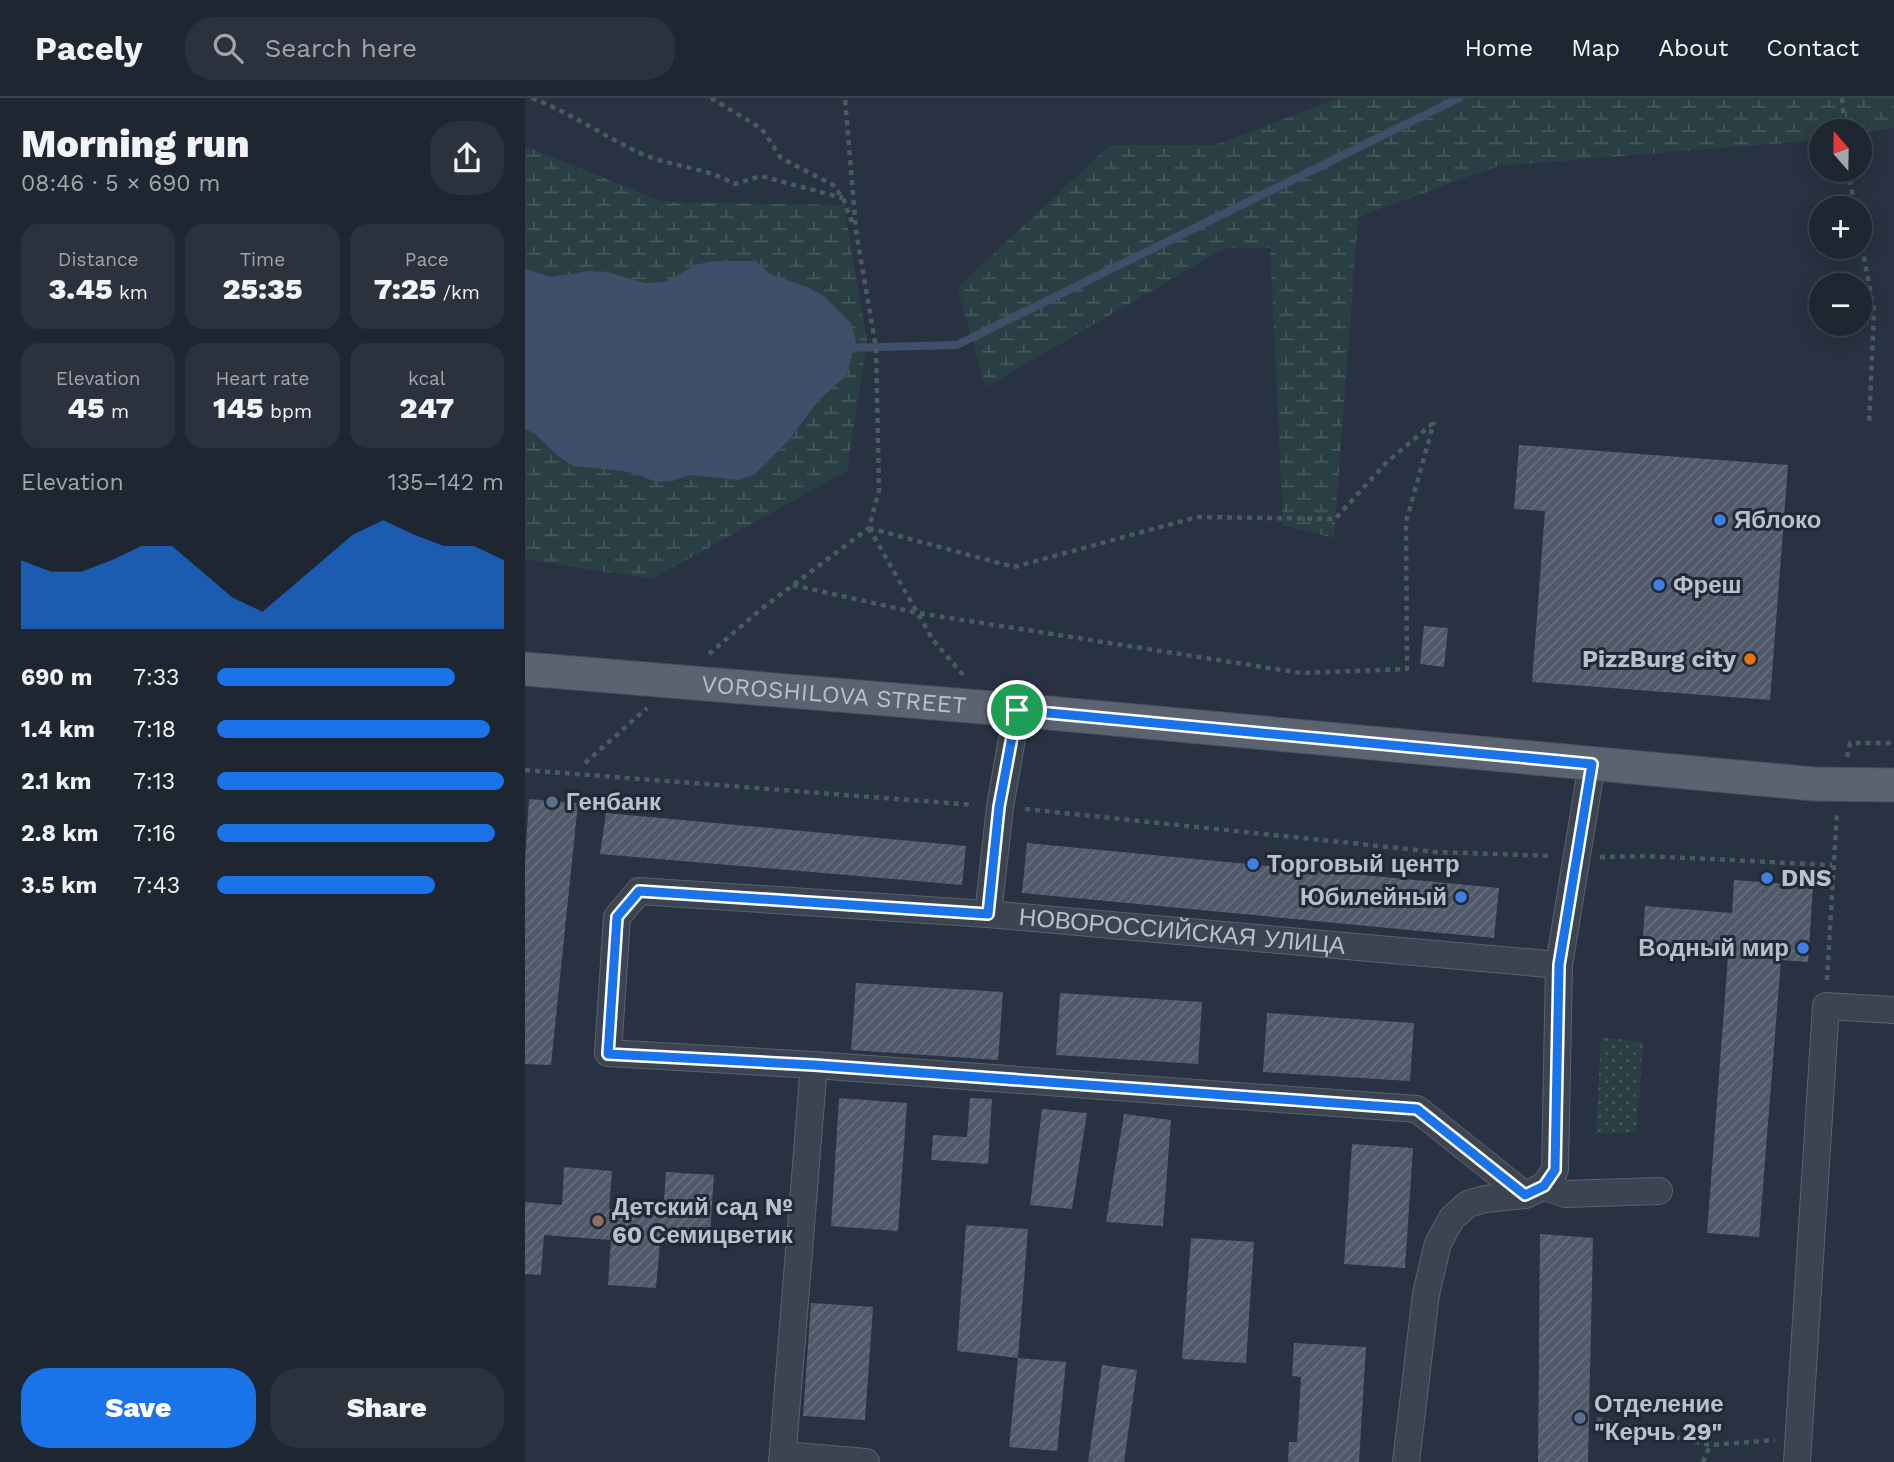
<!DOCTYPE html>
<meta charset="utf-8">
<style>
:root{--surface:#1e2632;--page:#2b323e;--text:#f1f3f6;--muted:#a1a5ac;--line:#3c434d;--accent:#1a73e8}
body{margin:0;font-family:"Work Sans",sans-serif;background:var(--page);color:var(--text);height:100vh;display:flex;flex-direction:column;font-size:26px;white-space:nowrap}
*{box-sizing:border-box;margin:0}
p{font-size:23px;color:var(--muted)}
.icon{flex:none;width:38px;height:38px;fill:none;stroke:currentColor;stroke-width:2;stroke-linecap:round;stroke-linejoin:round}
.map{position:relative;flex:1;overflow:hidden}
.panel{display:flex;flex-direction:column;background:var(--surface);width:525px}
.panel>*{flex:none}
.needle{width:46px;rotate:340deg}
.controls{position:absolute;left:1284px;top:21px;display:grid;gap:14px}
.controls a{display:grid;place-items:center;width:63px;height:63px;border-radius:50%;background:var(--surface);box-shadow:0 4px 18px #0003,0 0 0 2px var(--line);font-size:35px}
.pin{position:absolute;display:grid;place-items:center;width:60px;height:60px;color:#fff;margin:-30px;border:4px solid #fff;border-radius:50%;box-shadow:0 2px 7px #0007}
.round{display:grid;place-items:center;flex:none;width:74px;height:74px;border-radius:28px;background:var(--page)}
.overview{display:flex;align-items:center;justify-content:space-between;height:119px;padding:0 21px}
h1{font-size:38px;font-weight:800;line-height:52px}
.metrics{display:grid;grid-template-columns:repeat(3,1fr);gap:10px;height:119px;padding:7px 21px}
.metrics div{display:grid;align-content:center;border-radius:18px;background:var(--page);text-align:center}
.metrics b{font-size:30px;font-weight:800}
.metrics small{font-size:19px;font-weight:400}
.metrics p{font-size:19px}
.chart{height:196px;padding:14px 21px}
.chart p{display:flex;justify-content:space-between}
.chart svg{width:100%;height:126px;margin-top:7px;fill:var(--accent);opacity:.7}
.primary-button{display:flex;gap:14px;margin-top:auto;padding:14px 21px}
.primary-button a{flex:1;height:80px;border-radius:28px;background:var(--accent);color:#fff;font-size:28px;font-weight:800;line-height:80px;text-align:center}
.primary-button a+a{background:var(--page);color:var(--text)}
ul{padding:0 21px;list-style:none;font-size:23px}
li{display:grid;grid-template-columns:112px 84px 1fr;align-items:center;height:52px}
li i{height:18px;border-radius:9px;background:var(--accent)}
header{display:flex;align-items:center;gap:42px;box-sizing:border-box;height:98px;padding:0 35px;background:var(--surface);border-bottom:2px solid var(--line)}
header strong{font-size:33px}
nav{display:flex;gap:38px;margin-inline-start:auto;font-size:24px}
.search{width:490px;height:63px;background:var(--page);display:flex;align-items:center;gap:18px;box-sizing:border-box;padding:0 24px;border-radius:28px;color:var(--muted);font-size:26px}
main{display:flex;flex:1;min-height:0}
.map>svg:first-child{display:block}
.wetland{fill:url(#wetland-marsh)}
.park{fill:url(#park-dots)}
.water{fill:#3f4f6a}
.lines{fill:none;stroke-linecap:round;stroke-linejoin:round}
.stream{stroke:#3f4f6a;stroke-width:8}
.building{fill:url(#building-hatch)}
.minor-casing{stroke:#5a626f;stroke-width:28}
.major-casing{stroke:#464d5b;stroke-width:35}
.path{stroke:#485c5f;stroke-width:4.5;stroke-dasharray:5 5;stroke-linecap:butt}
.minor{stroke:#3c4451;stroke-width:26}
.major{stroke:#5b6371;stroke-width:33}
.route-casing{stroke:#fff;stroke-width:14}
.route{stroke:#1a73e8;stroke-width:9}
.shop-dot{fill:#3f7fe0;stroke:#212937;stroke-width:2.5}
.food-dot{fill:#e8710a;stroke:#212937;stroke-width:2.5}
.service-dot{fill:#5c6f8a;stroke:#212937;stroke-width:2.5}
.education-dot{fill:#8d6e63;stroke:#212937;stroke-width:2.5}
.labels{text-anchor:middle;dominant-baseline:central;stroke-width:6;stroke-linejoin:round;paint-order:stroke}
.poi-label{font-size:24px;font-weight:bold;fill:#b9c0cb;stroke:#212937;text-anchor:start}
.street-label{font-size:24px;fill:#b9c0cb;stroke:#212937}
</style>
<header>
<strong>Pacely</strong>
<div class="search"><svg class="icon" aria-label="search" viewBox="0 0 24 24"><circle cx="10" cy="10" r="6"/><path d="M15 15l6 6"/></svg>Search here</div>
<nav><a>Home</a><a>Map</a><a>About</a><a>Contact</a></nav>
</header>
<main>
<section class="panel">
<div class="overview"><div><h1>Morning run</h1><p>08:46 · 5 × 690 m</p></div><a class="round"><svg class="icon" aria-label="share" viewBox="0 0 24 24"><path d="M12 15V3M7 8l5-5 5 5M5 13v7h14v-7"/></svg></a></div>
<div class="metrics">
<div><p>Distance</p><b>3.45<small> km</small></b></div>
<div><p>Time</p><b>25:35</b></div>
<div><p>Pace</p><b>7:25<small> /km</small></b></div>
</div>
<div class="metrics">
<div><p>Elevation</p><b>45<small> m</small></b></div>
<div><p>Heart rate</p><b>145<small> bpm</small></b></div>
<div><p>kcal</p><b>247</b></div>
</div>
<div class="chart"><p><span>Elevation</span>135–142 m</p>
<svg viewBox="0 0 160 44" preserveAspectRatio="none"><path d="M0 44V20L10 24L20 24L30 20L40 15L50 15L60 24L70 33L80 38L90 29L100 20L110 11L120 6L130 11L140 15L150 15L160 20V44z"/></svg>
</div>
<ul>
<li><b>690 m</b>7:33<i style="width:83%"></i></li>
<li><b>1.4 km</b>7:18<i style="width:95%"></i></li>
<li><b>2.1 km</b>7:13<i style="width:100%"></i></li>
<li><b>2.8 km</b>7:16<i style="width:97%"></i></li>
<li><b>3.5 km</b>7:43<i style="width:76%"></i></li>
</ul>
<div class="primary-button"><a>Save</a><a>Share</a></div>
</section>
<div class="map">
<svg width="1369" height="1364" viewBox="0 0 1369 1364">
<defs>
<pattern id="wetland-marsh" width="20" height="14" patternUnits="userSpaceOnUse" patternTransform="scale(1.75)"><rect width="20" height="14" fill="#2a3f43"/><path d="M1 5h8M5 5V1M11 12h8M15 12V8" fill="none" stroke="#47595d"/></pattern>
<pattern id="park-dots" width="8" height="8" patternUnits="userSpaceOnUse" patternTransform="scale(1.75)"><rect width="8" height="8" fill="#2a3f43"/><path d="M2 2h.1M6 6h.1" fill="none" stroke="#47595d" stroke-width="1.8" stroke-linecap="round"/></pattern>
<pattern id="building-hatch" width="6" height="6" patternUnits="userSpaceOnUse" patternTransform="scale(1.75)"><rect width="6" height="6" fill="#4f596a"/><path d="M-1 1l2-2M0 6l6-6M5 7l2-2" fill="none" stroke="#666f7e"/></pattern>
</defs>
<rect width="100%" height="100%" fill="#283242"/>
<path class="wetland" d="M814 0H1369V30L1335 35V33H1297L1296 42 973 68 833 119 809 440 758 427 745 150H700L461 289 432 190 585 47H690Z
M0 48 138 104 319 107 342 243 322 373 127 481 0 461V331L10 336 34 359 48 368 98 373 115 377 130 384 148 383 164 377 214 382 230 376 262 344 294 302 321 278 326 224 299 198 245 176 230 163 173 166 140 184 120 185 83 174 63 173 26 179 0 171Z"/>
<path class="park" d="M1076 939 1118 944 1112 1034 1071 1036Z"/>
<path class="water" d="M192 163H231L245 176 282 189 299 198 326 225 331 243 321 278 294 302 262 344 230 376 214 382 164 377 148 383 130 384 115 377 98 373 48 368 34 359 10 336 0 331V171L26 179 63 173 83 174 120 185 140 184 173 166Z"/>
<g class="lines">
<path class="stream" d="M318 250 432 247 934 0"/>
</g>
<path class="building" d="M994 347 1263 367 1245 602 1007 584 1020 413 989 411Z
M899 528 923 530 919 569 895 566Z
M4 701 53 705 26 967 0 966V763Z
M81 715 441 748 437 787 75 756Z
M502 745 974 790 969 840 497 795Z
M1209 782 1288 788 1283 864 1256 862 1234 1139 1182 1135 1203 859 1117 852 1120 808 1207 815Z
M331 885 478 894 473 962 326 952Z
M535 895 677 904 673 966 531 957Z
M742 915 889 925 885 983 738 974Z
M314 1000 382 1005 373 1133 306 1128Z
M445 1000 467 1001 463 1066 406 1062 408 1037 442 1039Z
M517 1011 562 1015 547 1111 505 1107Z
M599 1016 646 1022 638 1128 581 1124Z
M827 1046 888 1050 880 1170 819 1166Z
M39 1069 87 1073 84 1111 138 1115 141 1074 189 1077 184 1148 135 1145 131 1190 83 1187 86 1142 19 1137 16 1177 0 1176V1104L37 1107Z
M441 1127 503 1131 493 1260 432 1253Z
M1015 1136 1068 1140 1063 1364H1013Z
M666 1140 729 1144 721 1265 657 1261Z
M286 1205 348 1209 340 1322 278 1318Z
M769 1245 841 1249 834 1364H763L764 1344H772L776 1279 767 1278Z
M493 1260 541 1264 532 1353 484 1349Z
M577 1267 612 1272 599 1364H563Z"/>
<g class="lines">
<defs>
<g id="minor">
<path d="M463 816 475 709 492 612"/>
<path d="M1019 1088 1040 1096 1134 1093"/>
<path id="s1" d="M1000 1097 892 1011 289 967 83 955 92 819 114 793 463 816 1034 867"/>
<path d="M258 1357 341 1364"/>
<path d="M257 1364 289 967"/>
<path d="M881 1364 901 1196 913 1145 927 1120 943 1106 960 1101 1000 1097 1019 1088 1030 1072 1034 867 1067 666"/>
<path d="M1272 1364 1301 908 1369 912"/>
</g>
<g id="major">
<path id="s2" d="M0 571 492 612 1289 686 1369 687"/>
</g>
</defs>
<use href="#minor" class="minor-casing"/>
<use href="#major" class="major-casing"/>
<path class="path" d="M7 0C46 15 80 39 117 56 147 69 181 69 209 86L236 78 318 100
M186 0 237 31 256 60 308 87 318 100 328 127
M1317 0 1320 33
M1323 72 1330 110
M1335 139 1349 212 1344 327
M344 430 489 469 672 419 810 421 861 365 908 325
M344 430 408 542 439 578
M268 487 393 515 776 575 882 571 881 424 909 324
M184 556 235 512 344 430 354 392 351 250 331 133 320 0
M1322 659 1325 645H1369
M60 665 122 610
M0 672 449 707
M500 711 911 754 1028 758
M1075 759 1121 758 1307 767
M1302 882 1312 713
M1072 1321 1185 1347 1250 1342
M1178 1364 1185 1347"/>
<use href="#minor" class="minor"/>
<use href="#major" class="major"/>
</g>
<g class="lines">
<defs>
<path id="route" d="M492 612 1067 666 1034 867 1030 1072 1019 1088 1000 1097 892 1011 289 967 83 956 92 819 114 793 463 816 474 709Z"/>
</defs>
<use href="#route" class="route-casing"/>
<use href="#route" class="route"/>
</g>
<g class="shop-dot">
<circle cx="1195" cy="422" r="7"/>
<circle cx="1134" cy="487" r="7"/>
<circle cx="728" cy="766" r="7"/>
<circle cx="1242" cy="780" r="7"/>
<circle cx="936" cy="799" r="7"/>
<circle cx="1278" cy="850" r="7"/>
</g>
<circle class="food-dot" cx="1225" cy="561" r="7"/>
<g class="service-dot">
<circle cx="27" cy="704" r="7"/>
<circle cx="1055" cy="1320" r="7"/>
</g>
<circle class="education-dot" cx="73" cy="1123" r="7"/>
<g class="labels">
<g class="poi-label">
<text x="1209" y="422">Яблоко</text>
<text x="1148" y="487">Фреш</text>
<text x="1211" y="561" text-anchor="end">PizzBurg city</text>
<text x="41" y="704">Генбанк</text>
<text x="742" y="766">Торговый центр</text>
<text x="1256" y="780">DNS</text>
<text x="922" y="799" text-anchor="end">Юбилейный</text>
<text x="1264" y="850" text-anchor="end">Водный мир</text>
<text x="87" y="1109">Детский сад №<tspan x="87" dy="28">60 Семицветик</tspan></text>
<text x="1069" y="1306">Отделение<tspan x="1069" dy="28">"Керчь 29"</tspan></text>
</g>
<g class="street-label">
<text stroke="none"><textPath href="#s2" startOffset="310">VOROSHILOVA STREET</textPath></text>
<text stroke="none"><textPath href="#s1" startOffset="1664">НОВОРОССИЙСКАЯ УЛИЦА</textPath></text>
</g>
</g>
</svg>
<div class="controls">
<a><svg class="needle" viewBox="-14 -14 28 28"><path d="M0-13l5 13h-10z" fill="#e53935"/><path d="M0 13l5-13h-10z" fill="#a1a5ac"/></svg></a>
<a>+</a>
<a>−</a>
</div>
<div class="pin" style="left:492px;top:612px;background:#1e9e55"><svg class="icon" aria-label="arrive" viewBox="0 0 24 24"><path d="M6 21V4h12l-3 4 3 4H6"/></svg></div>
</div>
</main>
